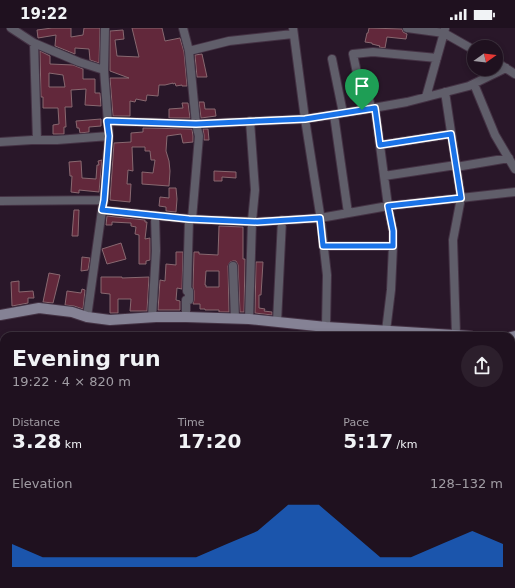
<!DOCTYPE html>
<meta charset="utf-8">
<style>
:root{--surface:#1f111f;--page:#2c1f2c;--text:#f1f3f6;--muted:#a19da4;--line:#3c313d;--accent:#1a73e8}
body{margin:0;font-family:"DejaVu Sans",sans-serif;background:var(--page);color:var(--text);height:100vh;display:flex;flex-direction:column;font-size:15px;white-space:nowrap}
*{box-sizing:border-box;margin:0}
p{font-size:13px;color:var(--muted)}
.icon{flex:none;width:22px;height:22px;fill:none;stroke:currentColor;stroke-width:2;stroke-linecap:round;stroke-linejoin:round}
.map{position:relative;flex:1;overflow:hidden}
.details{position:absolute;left:0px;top:304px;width:515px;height:256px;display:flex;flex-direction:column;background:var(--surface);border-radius:12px 12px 0 0;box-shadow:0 2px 6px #0003,0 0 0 1px var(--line)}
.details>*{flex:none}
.needle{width:26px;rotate:76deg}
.fabs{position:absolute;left:467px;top:12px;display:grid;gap:8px}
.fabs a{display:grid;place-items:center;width:36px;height:36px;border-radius:50%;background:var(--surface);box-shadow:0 2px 6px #0003,0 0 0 1px var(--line);font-size:20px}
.pin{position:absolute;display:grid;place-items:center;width:34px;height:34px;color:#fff;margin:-41px -17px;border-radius:50% 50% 50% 0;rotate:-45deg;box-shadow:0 0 4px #0007}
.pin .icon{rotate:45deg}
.round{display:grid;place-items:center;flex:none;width:42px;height:42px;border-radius:21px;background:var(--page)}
.headline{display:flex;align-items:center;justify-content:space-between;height:68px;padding:0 12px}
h1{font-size:22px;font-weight:800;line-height:30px}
.figures{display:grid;grid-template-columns:repeat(3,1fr);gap:6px;height:68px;padding:4px 12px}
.figures div{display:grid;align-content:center}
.figures b{font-size:20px;font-weight:800}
.figures small{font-size:11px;font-weight:400}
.figures p{font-size:11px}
.chart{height:112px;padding:8px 12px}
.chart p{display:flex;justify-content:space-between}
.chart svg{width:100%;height:72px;margin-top:4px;fill:var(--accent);opacity:.7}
.status{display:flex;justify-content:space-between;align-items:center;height:28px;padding:0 20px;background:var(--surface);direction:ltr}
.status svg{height:11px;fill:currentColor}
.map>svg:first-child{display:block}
.built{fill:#372036}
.building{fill:#62283b;stroke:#886870;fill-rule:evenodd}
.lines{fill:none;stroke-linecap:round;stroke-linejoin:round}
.street-casing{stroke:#443244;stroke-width:10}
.secondary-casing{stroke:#443244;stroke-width:12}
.highway-casing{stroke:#443244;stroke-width:14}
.street{stroke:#605e6a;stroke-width:8}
.secondary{stroke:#858295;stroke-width:10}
.highway{stroke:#bcb7d5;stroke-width:12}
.rail{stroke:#baadba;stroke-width:2.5}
.route-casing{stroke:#fff;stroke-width:8}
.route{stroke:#1a73e8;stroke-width:5}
</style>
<div class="status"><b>19:22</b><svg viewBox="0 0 49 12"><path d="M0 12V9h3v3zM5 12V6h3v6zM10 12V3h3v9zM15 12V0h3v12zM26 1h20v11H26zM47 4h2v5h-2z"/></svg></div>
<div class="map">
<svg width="515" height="560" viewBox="0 0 515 560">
<rect width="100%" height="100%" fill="#291729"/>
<path class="built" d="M515 427V451L511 443V429Z"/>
<path class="building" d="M52 0H71V9L83 7 84 0H100L99 35 90 32 89 21 75 20V26L55 18 56 7 38 10 37 2Z
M132 0H162L165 13 180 10 184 24 187 58H182V57L176 58 175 55 173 56V55L165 57H159L158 68 147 67 146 73 136 71 135 74 130 73V88H113L110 50H129L110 43V3L123 2 124 11 115 12 117 28 139 29Z
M369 0 402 1 403 4 407 6 406 11 387 9 385 20 379 19 380 18 372 16V15L365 14 367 5H368Z
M40 23 50 28V36L73 37 83 41V51H95V65H100L101 78 85 77 86 61 71 62 72 79H65L66 99H64V106H53V97L59 96 58 80H43V69H41ZM49 45 63 47 65 59H49Z
M202 26 207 49H197L195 27Z
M199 74H204L205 81H215L216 88 201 90Z
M182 75H188L190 90H169V81L183 80Z
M101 91V98L89 99V104L80 105 79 100H77L76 93Z
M143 100 192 101 193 108V114L183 115 181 106 167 108 166 123 169 133 170 143 169 158 142 156V144L153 145 155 132H151L150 123H145V119H132L133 143 128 142 127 156H131L130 174 110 172 114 115 131 114V105L143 104Z
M203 101H208L209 112H204V107Z
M102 132 99 164 79 162V165L71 164 72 148H70L69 134 81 133 82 150 96 151 97 137H99L98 133Z
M214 143 236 144V150L222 149V153H214Z
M169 160H176L177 171 176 184 166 183V179L159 178 160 169 169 170Z
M74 182H79L78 208H72Z
M107 188 145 192V194H147L145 211 150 210V232L146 233V236H139V207L135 206 136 199 131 198V195L112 194V197H106Z
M219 198 243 199V231H245L244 284H240L238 237 236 233H233L230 234 228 238 229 284H219V282H205V281H200V276H193L194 272V263L193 259 194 224H199V226L218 227ZM206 243H219V259H206V257H205Z
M121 215 126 231 107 236 102 221Z
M176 224H183L182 261 177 260 176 272 180 273V282H158L160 252 165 253 166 236 176 237Z
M82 229 90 230 88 242 81 243Z
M256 234H263L261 267H259V280L265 281 264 283 272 284V287L255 285Z
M49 245 60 247 53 275 43 274Z
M101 249H122V250L149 249 147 283H130L131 271H118V285H110V266L101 265Z
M19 253V264L33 263 34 270H28V275L12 278 11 254Z
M82 261 85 262 83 281 74 278 65 277 67 263 81 265Z"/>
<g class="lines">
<defs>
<path id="street" d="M11 0 34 15 79 34 104 42
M183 0 189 23 196 96 199 108 192 191
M293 0 305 91 320 186 327 247 326 299
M407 0 444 5 474 22
M34 15 37 112
M189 23 229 13 293 6
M332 31 343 85
M496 34 515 46
M474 56 495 107 515 141
M445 64 461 170 453 212 456 307
M426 69 445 1
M371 80 367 63 361 64 353 26 373 24 437 30
M375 80 388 178 393 203V218L391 262 386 303
M334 87 348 185
M107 93 196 96 305 91 362 82 407 74 469 58 506 40
M0 114 32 112H57L109 108
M380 117 451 106
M456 139 509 130
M384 148 456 137
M0 173 104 172
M102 182 189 191 257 194 320 190 388 178 515 164
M323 218H393
M233 238 235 291
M87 289 102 182 104 172 109 108 104 42 105 0
M186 289V272H189V263H187L189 191
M152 290 156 223 155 188
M249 291 252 193 255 162 250 93
M277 294 282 192
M511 416 515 414
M0 555H4
M244 560 250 556
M273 560 279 556
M313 560 319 556"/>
<path id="secondary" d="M0 287 39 280 72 284 87 289 110 292 156 289H186L249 291 326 299 470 308
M511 309 515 308
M511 550 515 548
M234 556 237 560
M422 556 424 560
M493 560 501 556"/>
<path id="highway" d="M511 385 515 383
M511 401 515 399
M0 522 4 521
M0 541 4 540"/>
</defs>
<use href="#street" class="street-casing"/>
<use href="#secondary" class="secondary-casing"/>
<use href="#highway" class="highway-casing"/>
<use href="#street" class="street"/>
<use href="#secondary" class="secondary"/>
<use href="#highway" class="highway"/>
<path class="rail" d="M511 317 515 316
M511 327 515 326
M511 340 515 338
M0 356 4 355
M511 361 515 359
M0 407 4 405
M0 439 4 438
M0 459 4 458
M0 480 4 479"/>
</g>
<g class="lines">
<defs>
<path id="route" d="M375 80 380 117 451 106 461 170 388 178 393 203V218H323L320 190 257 194 189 191 102 182 104 172 109 108 107 93 196 96 305 91Z"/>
</defs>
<use href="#route" class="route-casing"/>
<use href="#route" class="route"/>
</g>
</svg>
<div class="fabs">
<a><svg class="needle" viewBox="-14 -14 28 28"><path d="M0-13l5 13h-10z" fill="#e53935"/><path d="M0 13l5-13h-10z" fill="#a19da4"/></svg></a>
</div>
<div class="pin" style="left:362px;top:82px;background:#1e9e55"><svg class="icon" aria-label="arrive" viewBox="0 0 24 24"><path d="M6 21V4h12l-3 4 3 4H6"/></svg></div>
<section class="details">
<div class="headline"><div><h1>Evening run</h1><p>19:22 · 4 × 820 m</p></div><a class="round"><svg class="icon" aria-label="share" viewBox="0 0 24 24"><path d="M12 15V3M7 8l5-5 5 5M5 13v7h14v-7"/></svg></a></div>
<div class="figures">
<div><p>Distance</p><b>3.28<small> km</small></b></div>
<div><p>Time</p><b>17:20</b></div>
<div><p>Pace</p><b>5:17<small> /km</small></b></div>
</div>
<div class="chart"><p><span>Elevation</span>128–132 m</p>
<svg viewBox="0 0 160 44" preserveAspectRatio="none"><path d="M0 44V30L10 38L20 38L30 38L40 38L50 38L60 38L70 30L80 22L90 6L100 6L110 22L120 38L130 38L140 30L150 22L160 30V44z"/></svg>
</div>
</section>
</div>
